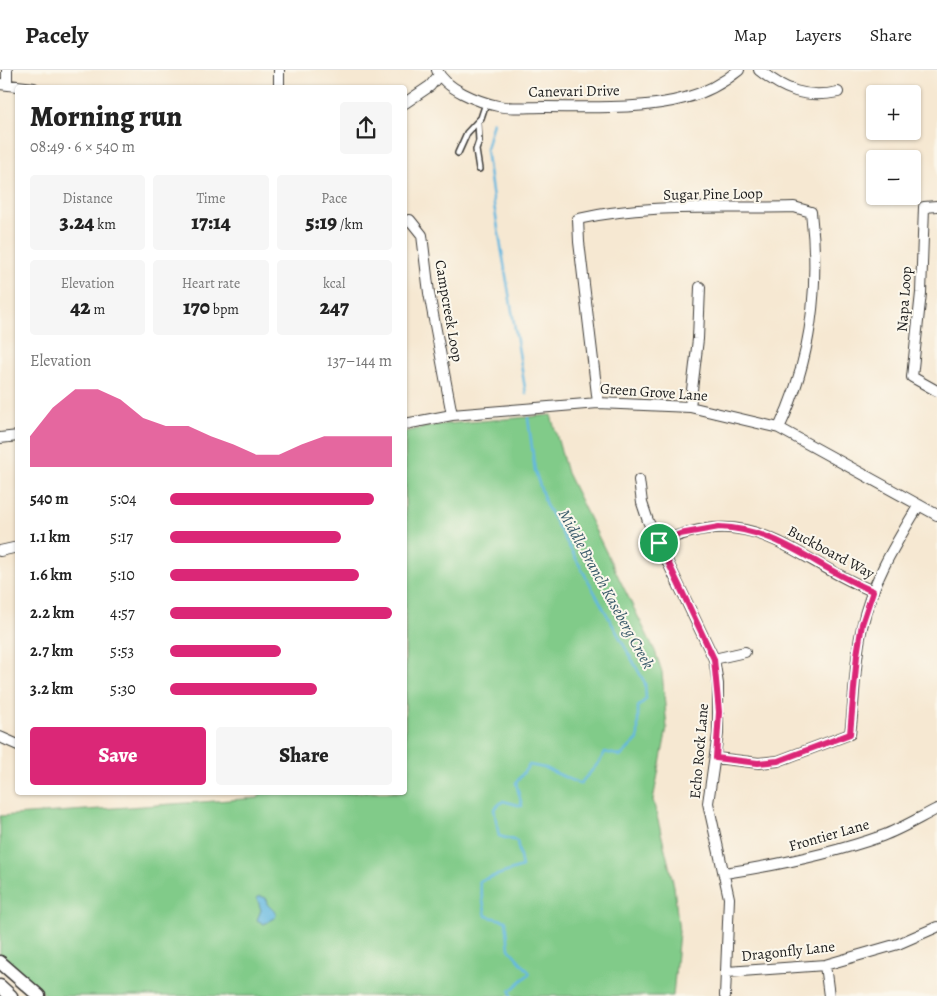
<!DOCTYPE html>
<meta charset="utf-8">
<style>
:root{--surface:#fff;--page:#f6f6f6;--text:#222;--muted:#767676;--line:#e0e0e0;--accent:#db2777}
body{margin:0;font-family:Alegreya,serif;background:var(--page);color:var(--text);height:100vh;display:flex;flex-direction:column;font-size:19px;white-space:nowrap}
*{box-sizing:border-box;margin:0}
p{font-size:16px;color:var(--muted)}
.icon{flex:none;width:28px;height:28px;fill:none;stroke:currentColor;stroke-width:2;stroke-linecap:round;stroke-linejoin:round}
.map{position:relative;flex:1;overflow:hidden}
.side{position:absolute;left:15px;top:15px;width:392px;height:710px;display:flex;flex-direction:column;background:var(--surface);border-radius:5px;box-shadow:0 1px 4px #0004}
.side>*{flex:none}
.tools{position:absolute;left:866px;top:15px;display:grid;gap:10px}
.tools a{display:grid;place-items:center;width:55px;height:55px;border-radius:5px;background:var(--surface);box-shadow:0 1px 4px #0004;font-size:25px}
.pin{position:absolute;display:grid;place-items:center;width:42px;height:42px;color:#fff;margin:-21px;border:2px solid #fff;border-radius:50%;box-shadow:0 1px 5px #0007}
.round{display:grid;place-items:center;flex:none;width:52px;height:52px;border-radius:5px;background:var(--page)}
.summary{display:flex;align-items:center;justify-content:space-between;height:85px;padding:0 15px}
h1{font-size:28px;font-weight:800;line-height:38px}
.figures{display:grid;grid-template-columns:repeat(3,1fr);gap:8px;height:85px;padding:5px 15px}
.figures div{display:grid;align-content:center;border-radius:5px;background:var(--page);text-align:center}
.figures b{font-size:21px;font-weight:800}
.figures small{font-size:14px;font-weight:400}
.figures p{font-size:14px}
.chart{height:140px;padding:10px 15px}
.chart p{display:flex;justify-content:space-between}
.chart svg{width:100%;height:90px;margin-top:5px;fill:var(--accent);opacity:.7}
.primary-button{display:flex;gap:10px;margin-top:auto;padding:10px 15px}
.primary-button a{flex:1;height:58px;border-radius:5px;background:var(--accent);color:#fff;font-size:20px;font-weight:800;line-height:58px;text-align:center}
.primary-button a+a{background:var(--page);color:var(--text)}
ul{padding:0 15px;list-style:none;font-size:16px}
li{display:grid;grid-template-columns:80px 60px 1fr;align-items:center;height:38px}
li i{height:12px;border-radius:6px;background:var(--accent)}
header{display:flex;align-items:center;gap:30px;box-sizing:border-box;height:70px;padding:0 25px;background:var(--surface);border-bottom:1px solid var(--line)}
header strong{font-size:24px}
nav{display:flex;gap:28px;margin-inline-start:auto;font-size:18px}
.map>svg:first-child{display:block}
.green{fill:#81cb89;stroke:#4e7452}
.water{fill:#64b8e0;stroke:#406a7e}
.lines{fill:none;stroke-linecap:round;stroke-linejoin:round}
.stream{stroke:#64b8e0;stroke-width:2.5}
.service-casing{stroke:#3d3b37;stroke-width:8}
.minor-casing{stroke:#3d3b37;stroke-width:12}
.tertiary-casing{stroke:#3d3b37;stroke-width:15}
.service{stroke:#fff;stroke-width:5}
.minor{stroke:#fff;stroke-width:10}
.tertiary{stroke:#fff;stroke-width:12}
.route-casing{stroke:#fff;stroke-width:10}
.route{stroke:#db2777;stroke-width:6}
.labels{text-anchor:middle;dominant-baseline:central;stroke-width:4;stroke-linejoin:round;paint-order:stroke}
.street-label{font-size:15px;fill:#1c1c1c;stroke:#fbf7ec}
.water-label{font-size:16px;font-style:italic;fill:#395a6a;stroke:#fbf7ec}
</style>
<header>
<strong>Pacely</strong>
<nav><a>Map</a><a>Layers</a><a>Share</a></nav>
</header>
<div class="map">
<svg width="937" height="926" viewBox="0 0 937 926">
<rect width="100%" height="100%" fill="#fbf7ec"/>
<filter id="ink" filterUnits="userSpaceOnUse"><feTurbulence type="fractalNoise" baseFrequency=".02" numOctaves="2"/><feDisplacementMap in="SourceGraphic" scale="10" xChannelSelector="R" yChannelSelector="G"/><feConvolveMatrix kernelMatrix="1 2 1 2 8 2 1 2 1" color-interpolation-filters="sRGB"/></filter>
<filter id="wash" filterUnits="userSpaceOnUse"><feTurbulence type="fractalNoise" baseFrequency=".0096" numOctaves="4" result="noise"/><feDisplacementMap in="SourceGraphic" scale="20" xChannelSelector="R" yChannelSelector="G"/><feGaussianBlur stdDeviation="1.12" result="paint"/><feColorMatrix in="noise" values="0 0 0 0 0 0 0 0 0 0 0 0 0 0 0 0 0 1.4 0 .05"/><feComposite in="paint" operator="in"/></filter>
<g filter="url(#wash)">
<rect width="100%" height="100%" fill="#f6e8d2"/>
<path class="green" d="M551 345 567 403 655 581 662 602 667 658 653 730 674 816 679 862 673 926H47L0 886V746L258 728 261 723 405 722V362L435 355Z"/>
<path class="water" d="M260 826 266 828 267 834 276 843 275 848 264 854 257 850 261 840 257 828Z"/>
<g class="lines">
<path class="stream" d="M493 52 486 79 493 129 526 324
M511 926 510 921 530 903 509 879 506 851 486 846 479 811 522 797 517 771 499 766 494 739 503 731 522 736 516 713 529 695 545 698 580 714C589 702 599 696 605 682L621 686 638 669V637L646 629 645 613 546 435 535 401 528 348"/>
</g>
</g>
<g filter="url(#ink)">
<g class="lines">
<defs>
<path id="service" d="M478 53 479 71 476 80 479 99
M458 83 467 63 481 48 486 33"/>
<path id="minor" d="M7 0V14
M437 0C445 19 479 32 498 36 512 39 529 37 544 37 588 37 643 40 685 28 705 23 723 13 739 0
M759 0C784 20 806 29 838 22
M0 14 34 18
M279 18V0
M405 33 430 16 439 5
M937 136 924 137 921 223 912 307 937 321
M405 151 410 150 422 165 429 223 452 345
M598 333 579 172 578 149C648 133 723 139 794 137L811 142C820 216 811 291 779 358
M690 337 698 269 700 217
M405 354 452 345 598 333 690 337 779 358 937 445
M0 368 18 366
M639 410 642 433 648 451 714 589 718 614V664L708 733 729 828 725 926
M659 473C756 430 790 488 873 521
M0 481 18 477
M714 589 745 582
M0 667 18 675
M716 688 759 693 778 691 850 664C855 628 854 592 862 557 871 513 896 473 919 435
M725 803C778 795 831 784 882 766 901 759 919 748 937 739
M825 895 829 926
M727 902 825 895 898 874 937 857"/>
<path id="tertiary" d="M0 892 39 926
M0 916 11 926"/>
</defs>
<use href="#service" class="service-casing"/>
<use href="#minor" class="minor-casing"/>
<use href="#tertiary" class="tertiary-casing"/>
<use href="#service" class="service"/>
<use href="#minor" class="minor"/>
<use href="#tertiary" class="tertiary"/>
</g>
</g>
<g class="lines" filter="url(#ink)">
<defs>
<path id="route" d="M719 457C780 459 818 499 873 521L862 554 857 585 850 664 778 691 758 693 716 688 719 642 714 589 659 473 680 464Z"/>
</defs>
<use href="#route" class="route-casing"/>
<use href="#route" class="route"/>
</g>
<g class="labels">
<g class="street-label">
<text transform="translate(574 21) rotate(-1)">Canevari Drive</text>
<text transform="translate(713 124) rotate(-1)">Sugar Pine Loop</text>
<text transform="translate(904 229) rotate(-86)">Napa Loop</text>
<text transform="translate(449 241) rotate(80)">Campcreek Loop</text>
<text transform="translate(654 322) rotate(4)">Green Grove Lane</text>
<text transform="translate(831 482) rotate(28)">Buckboard Way</text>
<text transform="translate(699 681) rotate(-85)">Echo Rock Lane</text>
<text transform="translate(829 765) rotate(-16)">Frontier Lane</text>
<text transform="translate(788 881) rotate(-6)">Dragonfly Lane</text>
</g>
<g class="water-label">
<text transform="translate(606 519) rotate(61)">Middle Branch Kaseberg Creek</text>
</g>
</g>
</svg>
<div class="tools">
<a>+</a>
<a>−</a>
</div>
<div class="pin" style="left:659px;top:473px;background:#1e9e55"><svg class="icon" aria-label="arrive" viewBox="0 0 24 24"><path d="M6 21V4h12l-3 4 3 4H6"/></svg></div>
<section class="side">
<div class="summary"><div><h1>Morning run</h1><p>08:49 · 6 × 540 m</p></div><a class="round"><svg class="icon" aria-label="share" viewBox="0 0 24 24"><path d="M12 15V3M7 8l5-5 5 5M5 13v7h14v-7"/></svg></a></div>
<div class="figures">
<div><p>Distance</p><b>3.24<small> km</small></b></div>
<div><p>Time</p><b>17:14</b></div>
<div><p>Pace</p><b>5:19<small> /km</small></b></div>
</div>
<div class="figures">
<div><p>Elevation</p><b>42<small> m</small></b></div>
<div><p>Heart rate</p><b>170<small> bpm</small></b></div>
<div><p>kcal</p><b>247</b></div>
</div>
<div class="chart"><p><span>Elevation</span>137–144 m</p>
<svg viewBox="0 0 160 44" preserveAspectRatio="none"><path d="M0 44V29L10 15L20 6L30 6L40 11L50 20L60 24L70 24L80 29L90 33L100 38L110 38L120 33L130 29L140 29L150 29L160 29V44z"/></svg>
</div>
<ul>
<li><b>540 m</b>5:04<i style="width:92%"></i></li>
<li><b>1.1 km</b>5:17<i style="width:77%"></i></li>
<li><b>1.6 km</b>5:10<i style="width:85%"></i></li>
<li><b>2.2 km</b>4:57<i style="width:100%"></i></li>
<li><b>2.7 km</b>5:53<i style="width:50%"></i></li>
<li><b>3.2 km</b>5:30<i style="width:66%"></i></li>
</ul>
<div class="primary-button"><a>Save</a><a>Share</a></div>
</section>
</div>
